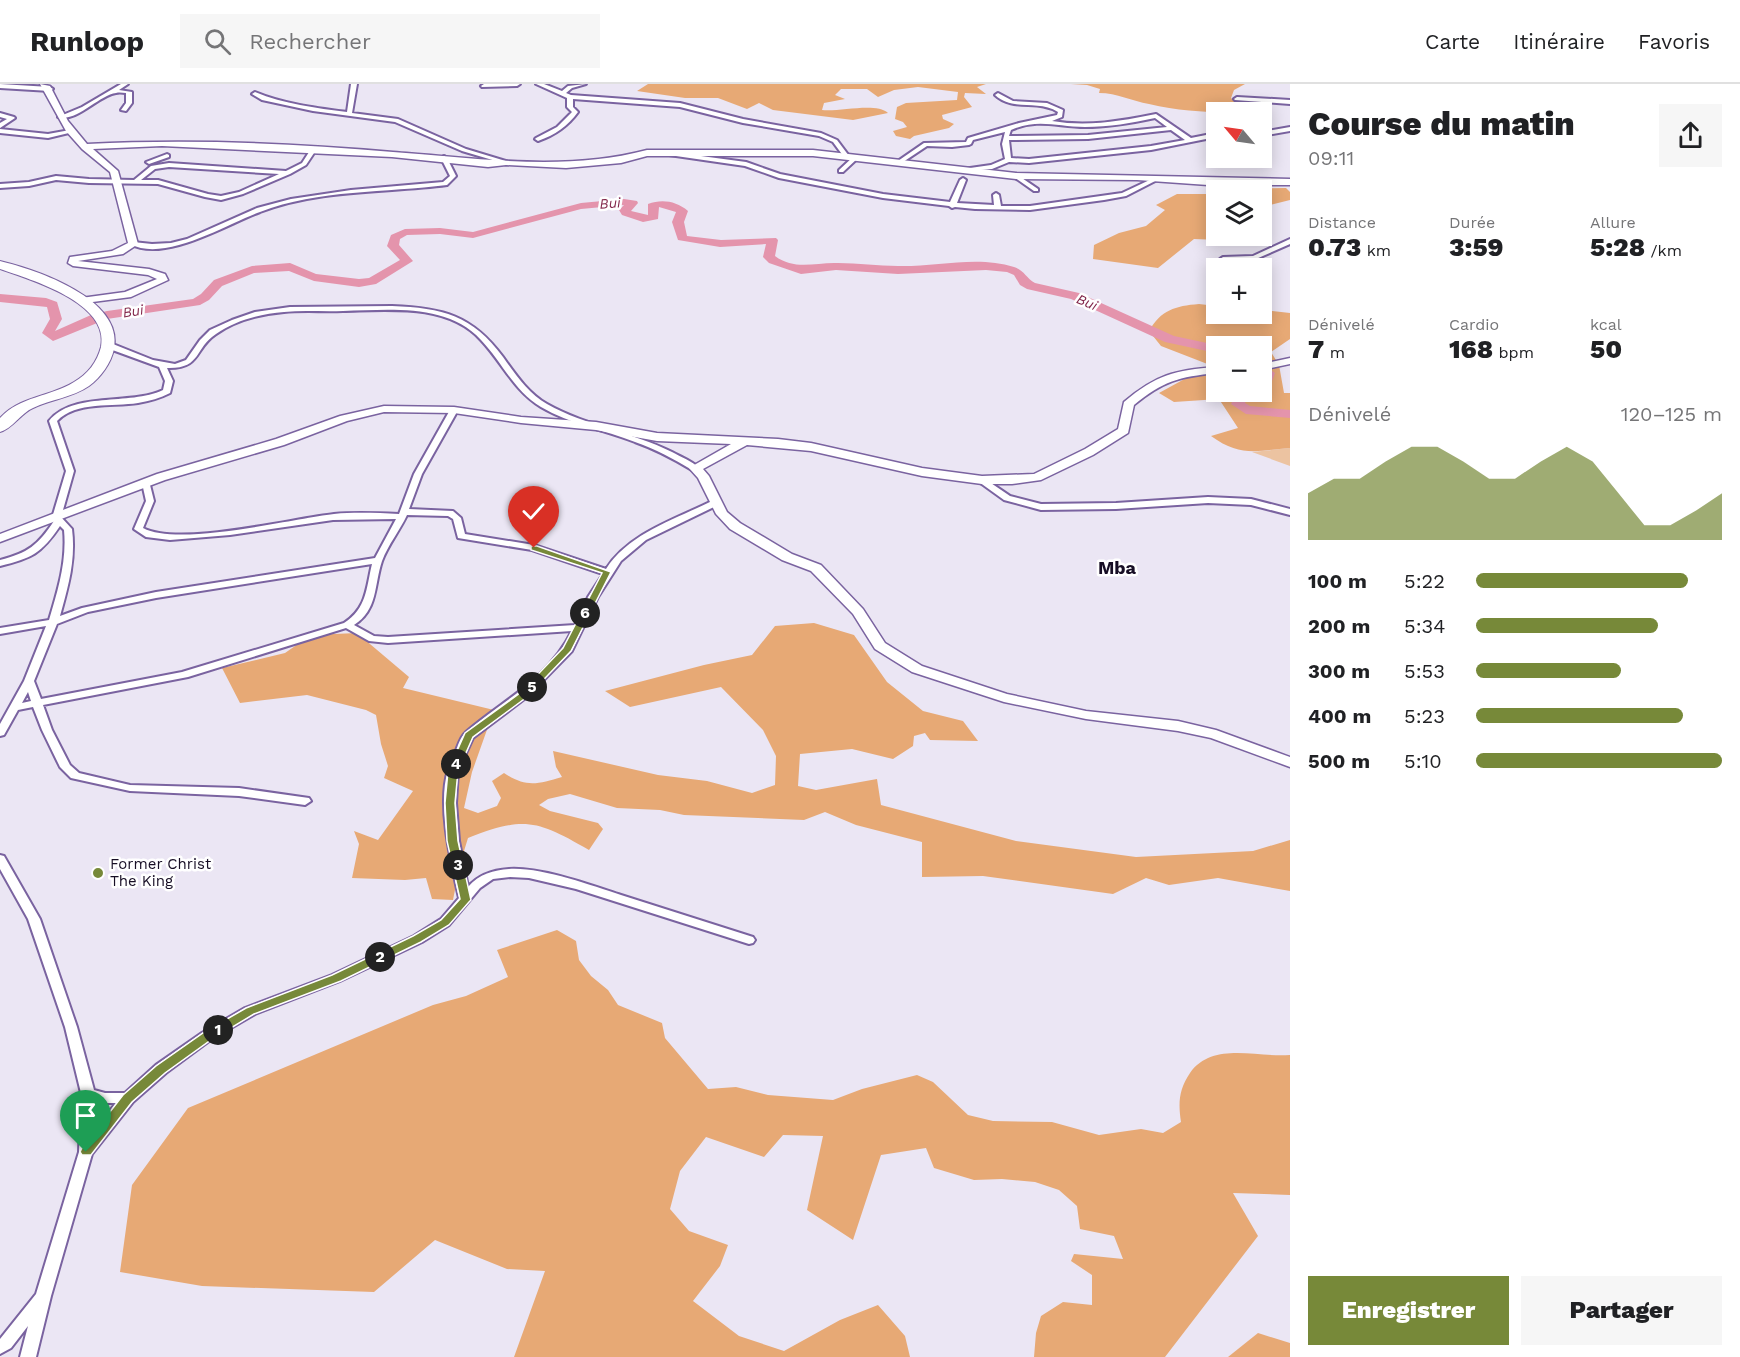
<!DOCTYPE html>
<html lang="fr">
<meta charset="utf-8">
<style>
:root{--surface:#fff;--page:#f6f6f6;--text:#202124;--muted:#757577;--line:#e0e0e0;--accent:#778939}
body{margin:0;font-family:"Work Sans",sans-serif;background:var(--page);color:var(--text);height:100vh;display:flex;flex-direction:column;font-size:22px;white-space:nowrap}
*{box-sizing:border-box;margin:0}
p{font-size:20px;color:var(--muted)}
.icon{flex:none;width:33px;height:33px;fill:none;stroke:currentColor;stroke-width:2;stroke-linecap:round;stroke-linejoin:round}
.map{position:relative;flex:1;overflow:hidden}
.side{display:flex;flex-direction:column;background:var(--surface);width:450px}
.side>*{flex:none}
.needle{width:39px;rotate:299deg}
.controls{position:absolute;left:1206px;top:18px;display:grid;gap:12px}
.controls a{display:grid;place-items:center;width:66px;height:66px;border-radius:0px;background:var(--surface);box-shadow:0 3px 15px #0003;font-size:30px}
.pin{position:absolute;display:grid;place-items:center;width:51px;height:51px;color:#fff;margin:-62px -26px;border-radius:50% 50% 50% 0;rotate:-45deg;box-shadow:0 0 6px #0007}
.pin .icon{rotate:45deg}
.km{position:absolute;width:30px;height:30px;margin:-15px;border-radius:50%;background:#222;color:#fff;font-size:16px;line-height:30px;text-align:center}
.round{display:grid;place-items:center;flex:none;width:63px;height:63px;border-radius:0px;background:var(--page)}
.head{display:flex;align-items:center;justify-content:space-between;height:102px;padding:0 18px}
h1{font-size:33px;font-weight:800;line-height:45px}
.metrics{display:grid;grid-template-columns:repeat(3,1fr);gap:9px;height:102px;padding:6px 18px}
.metrics div{display:grid;align-content:center}
.metrics b{font-size:26px;font-weight:800}
.metrics small{font-size:16px;font-weight:400}
.metrics p{font-size:16px}
.chart{height:168px;padding:12px 18px}
.chart p{display:flex;justify-content:space-between}
.chart svg{width:100%;height:108px;margin-top:6px;fill:var(--accent);opacity:.7}
.button{display:flex;gap:12px;margin-top:auto;padding:12px 18px}
.button a{flex:1;height:69px;border-radius:0px;background:var(--accent);color:#fff;font-size:24px;font-weight:800;line-height:69px;text-align:center}
.button a+a{background:var(--page);color:var(--text)}
ul{padding:0 18px;list-style:none;font-size:20px}
li{display:grid;grid-template-columns:96px 72px 1fr;align-items:center;height:45px}
li i{height:15px;border-radius:8px;background:var(--accent)}
header{display:flex;align-items:center;gap:36px;box-sizing:border-box;height:84px;padding:0 30px;background:var(--surface);border-bottom:2px solid var(--line)}
header strong{font-size:28px}
nav{display:flex;gap:33px;margin-inline-start:auto;font-size:21px}
.search{width:420px;height:54px;background:var(--page);display:flex;align-items:center;gap:15px;box-sizing:border-box;padding:0 21px;border-radius:0px;color:var(--muted);font-size:22px}
main{display:flex;flex:1;min-height:0}
.map>svg:first-child{display:block}
.green{fill:#ecc3a1}
.forest{fill:#e7a975;fill-rule:evenodd}
.lines{fill:none;stroke-linecap:round;stroke-linejoin:round}
.river{fill:#e494ac;fill-rule:evenodd}
.street-casing{stroke:#7a63a0;stroke-width:4}
.secondary-casing{stroke:#7a63a0;stroke-width:3}
.highway-casing{stroke:#7a63a0;stroke-width:2}
.street{fill:#fff;fill-rule:evenodd}
.secondary{fill:#fff;fill-rule:evenodd}
.highway{fill:#fff;fill-rule:evenodd}
.route{fill:#778939;stroke:#fff;stroke-width:1.5}
.poi-dot{fill:#778939;stroke:#fff;stroke-width:2}
.labels{text-anchor:middle;dominant-baseline:central;stroke-width:5;stroke-linejoin:round;paint-order:stroke}
.far-water-label{font-size:14px;font-style:italic;fill:#812549;stroke:#fff}
.poi-label{font-size:15px;fill:#170e25;stroke:#fff;text-anchor:start}
.quarter-label{font-size:18px;font-weight:bold;fill:#170e25;stroke:#fff}
</style>
<header>
<strong>Runloop</strong>
<div class="search"><svg class="icon" aria-label="search" viewBox="0 0 24 24"><circle cx="10" cy="10" r="6"/><path d="M15 15l6 6"/></svg>Rechercher</div>
<nav><a>Carte</a><a>Itinéraire</a><a>Favoris</a></nav>
</header>
<main>
<div class="map">
<svg width="1290" height="1273" viewBox="0 0 1290 1273">
<rect width="100%" height="100%" fill="#ebe6f4"/>
<path class="green" d="M1290 364V382L1252 368Z"/>
<path class="forest" d="M648 0H986L977 3 986 10 965 9 964 13 972 23 942 31 943 35 954 40 949 44 914 52 910 55 896 52 893 47 907 43 903 38 895 35 897 23 906 19 957 16 958 8 918 3 894 6 878 13 867 5H841L835 11 845 15 824 19 822 26C840 28 876 18 888 29L853 36 773 26 759 19 747 25 718 14H685L637 7Z
M1071 0H1245L1234 6 1231 14 1249 28C1215 29 1183 28 1149 20 1132 17 1117 9 1099 9L1100 5 1087 1Z
M1286 104 1290 108V116L1262 123V106L1241 105Z
M1177 110H1216V152H1248L1243 157 1194 155 1158 184 1093 175 1094 161 1119 149 1146 142 1165 126 1156 121Z
M1199 220 1216 222V230H1262V226L1290 229V255L1271 268 1279 281 1284 309H1290V364C1256 367 1240 373 1211 352L1238 344 1219 315 1174 318 1159 309 1210 281 1161 262 1149 247C1161 226 1175 222 1199 220ZM1216 262H1262V308H1216Z
M814 539 854 551 887 598 923 627 963 637 978 657 930 656 925 649 914 652 913 662 893 675 852 665 800 670 798 702 816 706 877 695 881 721 1016 757 1136 773 1253 767 1290 756V807L1218 794 1169 801 1146 794 1113 810 983 792 922 793V758L856 741 825 728 804 736 684 731 660 726 617 724 570 710 548 715 539 721 550 727 598 739 603 745 589 766C537 736 524 732 468 754L460 780 453 816 432 815 426 794 405 796 352 794 359 760 354 747 378 756 413 707 384 694 388 682 381 660 376 631 366 626 307 611 240 619 222 584 285 569 311 551 357 549 409 593 403 604 494 626 472 688 464 724 478 729 497 722 501 714 492 697 504 689C526 704 538 700 562 693L556 683 553 667 658 691 707 697 752 709 775 701 776 672 763 646 721 603 630 623 605 607 704 581 752 571 775 542Z
M557 846 576 857 579 876 591 892 608 906 618 921 662 939 665 954 708 1005 736 1003 768 1011 833 1016 862 1005 917 991 933 998 968 1031 993 1037 1052 1038 1099 1051 1141 1045 1163 1049 1181 1038C1178 1019 1179 1005 1190 989 1213 957 1257 974 1290 971V1111L1233 1109 1258 1152 1165 1273H1034L1036 1249 1041 1232 1063 1218 1092 1221V1191L1071 1177 1074 1170 1123 1175 1114 1152 1080 1145 1077 1122 1059 1106 1035 1098 1002 1095 974 1096 934 1084 926 1064 881 1071 853 1156 807 1126 823 1052 783 1051 764 1073 706 1053 680 1087 670 1125 689 1147 728 1161 720 1182 693 1217 739 1252 784 1267 840 1236 878 1221 905 1252 910 1273H514L545 1187 507 1185 435 1156 374 1208 202 1202 120 1188 132 1101 188 1024 433 921 466 912 508 893 497 866Z
M1258 1249 1290 1259V1273H1228Z"/>
<g class="lines">
<path class="river" d="M624 115 637 117 638 119 631 127 648 131V120C662 115 676 117 688 127L684 138 687 152 721 156 776 154 778 156 775 172C795 187 816 178 838 179 858 179 878 182 898 182 935 183 978 171 1014 183 1024 186 1026 194 1035 199L1079 209 1174 252 1221 262H1216V269L1165 258 1071 215 1027 205 1020 201 1014 191 1007 188 986 186 898 190 836 186 801 190 769 179 763 173 766 160 720 163 678 156 672 138 676 128 659 123 658 135 643 138 622 131 619 126 624 121 581 125 473 154 440 150 407 151 400 155 399 161 413 177 376 200 359 203 314 197 289 187 254 189 222 202 209 216 200 221 107 235 53 257 42 249 50 235 47 223 0 218V210L46 214 57 218 62 235 55 247 91 231 107 227 193 215 201 210 214 196 252 182 290 179 316 190 359 195 369 194 400 176 387 162 391 151 405 145 440 144 473 148 581 119Z
M1262 280 1275 289 1272 297 1262 301Z
M1238 308H1250L1245 319 1250 322 1290 326V334L1246 330 1231 320Z"/>
<defs>
<path id="street" d="M0 0 50 3 53 5 50 7 0 4Z
M121 0H128L119 6 132 8V19L126 27 121 26 126 19V9C123 9 120 8 116 9 99 11 76 39 58 33L82 23Z
M351 0H357L352 29 398 35 466 65 509 78 506 80 462 67 395 38 313 27 262 16 252 10 255 8C284 20 316 24 347 28Z
M484 0H520L517 2 482 3 481 2Z
M536 0H544L562 7 568 2 586 0 572 4 566 9 571 11 680 19 743 35 821 49 837 56 849 72 844 73 833 58 819 52 743 39 680 23 573 15V23L578 28C568 42 555 51 538 57L535 55 536 54 557 43 572 28 567 23V14Z
M998 9 1013 17 1047 19 1063 26 1062 33 1052 37C1087 43 1122 37 1156 30L1191 54 1216 49V53L1151 66 1029 79 1009 78 992 85 963 87V85L991 81 1005 75 1002 60 1005 48 973 56 971 60 969 61 952 63 927 62 900 80 895 79 924 59 966 58 968 54 1019 39 1057 31 1058 28C1038 15 1013 28 995 11ZM1155 34 1167 43 1088 51 1009 52 1011 46C1038 34 1057 43 1085 43 1109 43 1132 39 1155 34ZM1171 46 1185 56 1151 62 1029 75 1011 74 1009 56 1088 55Z
M1237 13 1290 16V20L1235 16 1234 15Z
M0 29 14 33 15 34 0 44V39L7 35 0 33Z
M1290 43V47L1262 52V48Z
M0 45 48 50 70 46 73 48 48 54 0 49Z
M313 64 316 66 306 81 290 90 243 110 221 116 205 113 158 100 89 99 56 96 29 102 0 104V100L29 98 56 92 89 95 134 96 151 82 169 79 286 87 302 79 311 65ZM169 83 279 90 239 108 221 112 208 110 158 96H141L155 85Z
M671 68 746 78 780 90 883 110 950 118 960 96 963 94 966 96 957 119 994 121 993 111 996 109 999 111 1001 122H1030L1122 109 1156 93 1161 94 1126 112 1104 116 1030 126 975 125 955 123 952 124 949 122 883 114 779 94 745 82 669 71V69Z
M167 70 169 71V73L149 80 146 78Z
M444 72 447 74 456 92 447 101C386 109 319 105 260 128 227 140 165 179 130 160L133 158 152 160 171 159 187 155 257 124 291 115 351 106 443 98 450 92 441 74Z
M853 73 858 74 843 88H839V86Z
M1016 90 1038 105V107H1034L1014 93 1013 92Z
M1290 155V160L1256 175 1223 177 1220 175 1223 173 1253 172Z
M392 222C443 224 472 231 503 273 516 291 528 309 547 320 586 342 632 348 672 368 681 373 692 377 699 384L698 386H692C674 375 655 365 635 358 604 346 570 340 541 323 514 307 502 278 481 256 447 219 389 226 343 227 324 228 304 226 284 228 261 230 236 236 216 250 194 264 202 285 167 284L173 297 170 309C160 314 150 317 138 319 113 323 76 317 57 337L74 387 61 433 72 445C76 476 68 503 60 532L82 524 156 508 375 474 396 435 333 436 230 451 170 456 146 453 134 445 146 417 142 399 146 396 149 397 154 417 143 444C179 463 290 435 334 430 355 428 377 429 399 430L414 390 450 326 454 324 458 326 422 390 409 425 453 427 461 434 465 450 534 461 606 485C629 449 676 435 712 417H718V421L646 456 621 477 598 513 572 567 527 613 473 654 458 687 456 719 459 757 468 803C479 790 494 786 509 785 541 783 590 801 621 811 665 825 709 839 753 853L755 856 753 859 749 860 576 805 529 794 510 793 493 795 480 804 449 841 422 858 340 897 255 930 212 955 166 989 133 1018 92 1070 51 1212 36 1273H20L28 1242 11 1264 0 1270V1255L36 1210 79 1068 81 1009 65 943 28 835 0 785V771L4 772 40 835 77 943 94 1006 105 1009H125L156 981 202 949 245 924 332 891 414 852 441 835 459 814C451 778 437 721 448 686 450 680 453 674 455 669 458 662 460 653 466 648 504 615 548 596 572 547L388 559 369 557 346 544 188 593 43 621 52 646 70 681 79 689 130 701 239 704 309 714 311 717 305 721 239 712 130 707 71 694 60 683 42 646 33 623 18 626 4 651 0 652V640L24 597 46 542 0 550V544L49 536C58 506 67 477 64 446L60 442C41 470 32 474 0 482V476C28 469 38 461 54 437L52 434 66 387 49 337C73 307 129 322 163 306L165 297 159 283 107 264V260H113L153 276 175 280 186 276 200 256 210 246 232 236 255 228 290 223ZM407 431 448 432 453 435 458 454 532 466 603 490 588 513 575 541 388 553 374 552 354 541C378 526 374 501 382 477 388 461 400 446 407 431ZM372 480C366 505 367 524 344 539L182 588 41 615 34 597 57 540 88 528 156 514ZM28 608 31 617 22 619ZM95 1016 105 1019H116L94 1048Z
M982 393 1010 412 1041 420 1116 419 1208 413 1251 415 1290 425V431L1251 421 1208 419 1116 425 1041 426 1004 416 979 398V394Z"/>
<path id="secondary" d="M40 0 50 2 68 37 87 60C189 55 292 59 393 68 477 74 564 88 647 66H813L1016 89 1290 95V101H1208L1137 96 1016 95 813 72H647L621 79 566 84 506 81 488 83 392 73 162 62 93 65 118 87 138 160 123 170 78 177 149 185 165 190 168 196 131 213 85 219 80 216 81 214 125 208 157 195 148 191 73 182 68 179 70 173 112 167 128 159 110 88 82 65 66 47Z
M1290 274V280L1262 286V280Z
M1216 283V289C1179 293 1163 297 1134 321L1128 349 1093 371 1041 396 1012 400H982L922 392 811 367 747 361 703 385 709 392 727 428 740 439 792 470 821 481 863 525 885 559 922 582 1007 610 1086 627 1178 637 1216 646 1290 673V683L1211 654 1178 647 1086 635 1004 618 912 588 875 565 853 530 811 487 782 476 730 445 716 430 698 394 689 384 731 360 657 357 596 346 521 339 454 329 384 328 347 337 284 361 165 396 0 458V450L157 390 276 355 340 332 384 322 454 323 521 333 596 338 657 349 778 355 811 359 922 384 982 392 1034 390 1085 365 1118 345 1124 318C1156 291 1175 286 1216 283Z"/>
<path id="highway" d="M0 177C37 186 124 215 114 265 111 279 101 293 89 302 72 314 51 315 33 324 21 329 12 345 0 348V334C20 312 50 313 74 298 88 290 97 278 101 263 110 219 32 196 0 185Z"/>
</defs>
<use href="#street" class="street-casing"/>
<use href="#secondary" class="secondary-casing"/>
<use href="#highway" class="highway-casing"/>
<use href="#street" class="street"/>
<use href="#secondary" class="secondary"/>
<use href="#highway" class="highway"/>
</g>
<path class="route" d="M531 462H537L611 488 571 567 527 613 473 653 458 687 455 719 458 757 471 816 469 818 449 841 421 858 341 897 254 930 211 956 165 989 132 1018 91 1071H82L80 1068 82 1064 123 1011 156 982 203 949 246 924 332 891 413 852 441 836 460 815 447 757 445 719 448 687 465 649 520 609 563 564 602 489 531 466Z"/>
<circle class="poi-dot" cx="98" cy="789" r="6"/>
<g class="labels">
<g class="far-water-label">
<text transform="translate(610 119) rotate(-4)">Bui</text>
<text transform="translate(1087 218) rotate(23)">Bui</text>
<text transform="translate(133 227) rotate(-9)">Bui</text>
</g>
<g class="poi-label">
<text x="110" y="780">Former Christ<tspan x="110" dy="17">The King</tspan></text>
</g>
<g class="quarter-label">
<text x="1117" y="483">Mba</text>
</g>
</g>
</svg>
<div class="controls">
<a><svg class="needle" viewBox="-14 -14 28 28"><path d="M0-13l5 13h-10z" fill="#e53935"/><path d="M0 13l5-13h-10z" fill="#757577"/></svg></a>
<a><svg class="icon" aria-label="layers" viewBox="0 0 24 24"><path d="M12 4l9 5-9 5-9-5zM3 14l9 5 9-5"/></svg></a>
<a>+</a>
<a>−</a>
</div>
<div class="pin" style="left:86px;top:1068px;background:#1e9e55"><svg class="icon" aria-label="arrive" viewBox="0 0 24 24"><path d="M6 21V4h12l-3 4 3 4H6"/></svg></div>
<div class="pin" style="left:534px;top:464px;background:#d93025"><svg class="icon" aria-label="check" viewBox="0 0 24 24"><path d="M5 12l5 5 9-10"/></svg></div>
<b class="km" style="left:218px;top:946px">1</b>
<b class="km" style="left:380px;top:873px">2</b>
<b class="km" style="left:458px;top:781px">3</b>
<b class="km" style="left:456px;top:680px">4</b>
<b class="km" style="left:532px;top:603px">5</b>
<b class="km" style="left:585px;top:529px">6</b>
</div>
<section class="side">
<div class="head"><div><h1>Course du matin</h1><p>09:11</p></div><a class="round"><svg class="icon" aria-label="share" viewBox="0 0 24 24"><path d="M12 15V3M7 8l5-5 5 5M5 13v7h14v-7"/></svg></a></div>
<div class="metrics">
<div><p>Distance</p><b>0.73<small> km</small></b></div>
<div><p>Durée</p><b>3:59</b></div>
<div><p>Allure</p><b>5:28<small> /km</small></b></div>
</div>
<div class="metrics">
<div><p>Dénivelé</p><b>7<small> m</small></b></div>
<div><p>Cardio</p><b>168<small> bpm</small></b></div>
<div><p>kcal</p><b>50</b></div>
</div>
<div class="chart"><p><span>Dénivelé</span>120–125 m</p>
<svg viewBox="0 0 160 44" preserveAspectRatio="none"><path d="M0 44V25L10 19L20 19L30 12L40 6L50 6L60 12L70 19L80 19L90 12L100 6L110 12L120 25L130 38L140 38L150 32L160 25V44z"/></svg>
</div>
<ul>
<li><b>100 m</b>5:22<i style="width:86%"></i></li>
<li><b>200 m</b>5:34<i style="width:74%"></i></li>
<li><b>300 m</b>5:53<i style="width:59%"></i></li>
<li><b>400 m</b>5:23<i style="width:84%"></i></li>
<li><b>500 m</b>5:10<i style="width:100%"></i></li>
</ul>
<div class="button"><a>Enregistrer</a><a>Partager</a></div>
</section>
</main>
